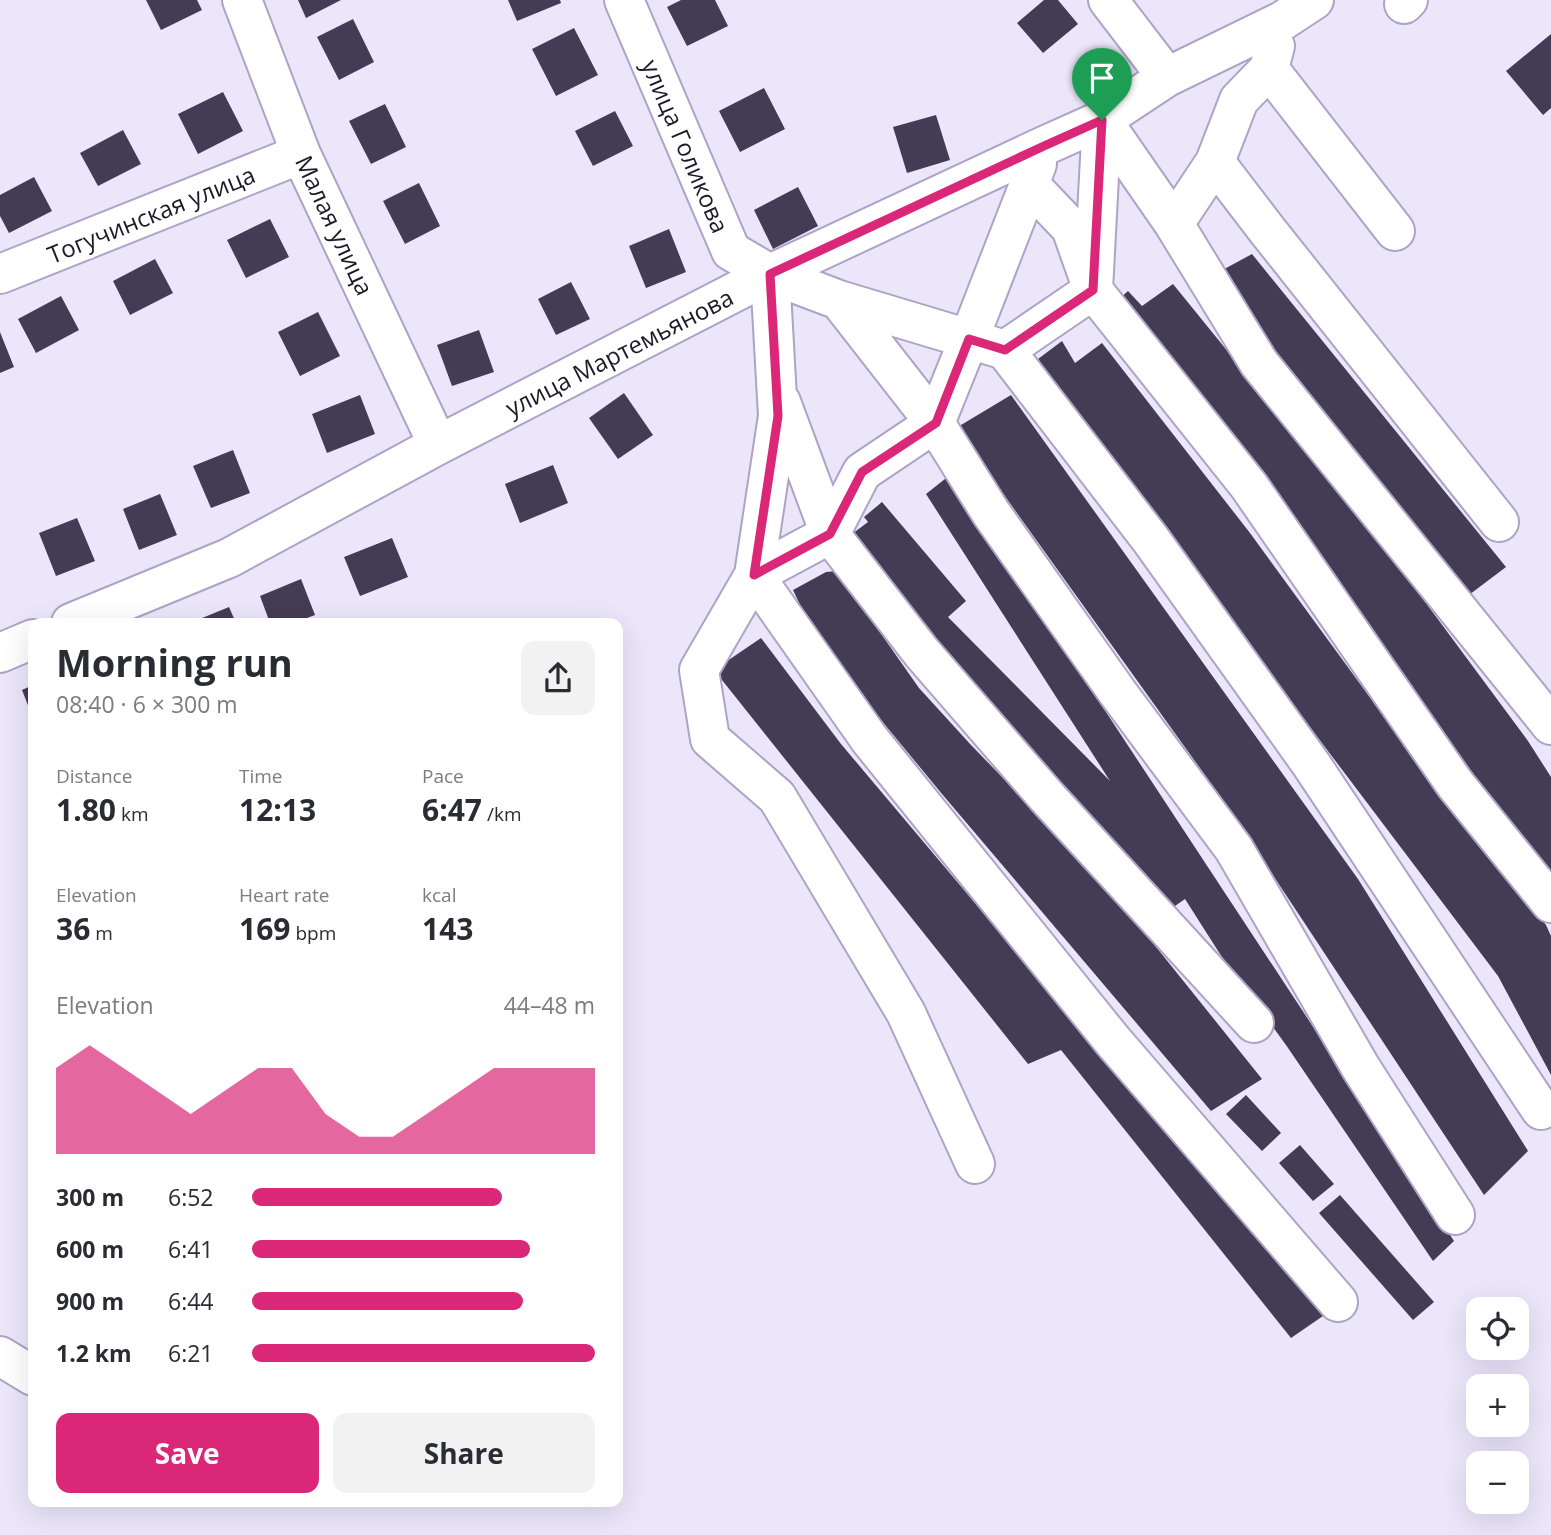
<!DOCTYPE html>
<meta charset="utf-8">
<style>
:root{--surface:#fff;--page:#f2f2f3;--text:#2b2b33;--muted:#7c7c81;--accent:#db2777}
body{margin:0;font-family:"Open Sans",sans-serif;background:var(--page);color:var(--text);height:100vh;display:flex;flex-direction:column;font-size:26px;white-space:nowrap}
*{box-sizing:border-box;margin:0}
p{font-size:23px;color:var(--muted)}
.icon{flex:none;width:38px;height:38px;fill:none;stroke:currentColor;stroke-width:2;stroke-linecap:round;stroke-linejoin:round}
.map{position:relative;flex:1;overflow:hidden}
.drawer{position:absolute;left:28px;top:618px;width:595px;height:889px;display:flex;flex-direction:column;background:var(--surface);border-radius:14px;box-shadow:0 7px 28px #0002}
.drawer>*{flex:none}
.fabs{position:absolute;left:1466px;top:1297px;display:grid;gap:14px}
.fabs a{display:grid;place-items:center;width:63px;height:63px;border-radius:14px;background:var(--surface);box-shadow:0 7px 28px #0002;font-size:35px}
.pin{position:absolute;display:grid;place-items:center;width:60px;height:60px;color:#fff;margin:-72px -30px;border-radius:50% 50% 50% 0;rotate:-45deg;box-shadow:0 0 7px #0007}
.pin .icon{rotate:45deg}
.round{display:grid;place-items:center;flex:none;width:74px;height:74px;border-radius:14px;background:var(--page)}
.overview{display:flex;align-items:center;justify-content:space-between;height:119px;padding:0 28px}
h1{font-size:38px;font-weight:700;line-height:52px}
.metrics{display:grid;grid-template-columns:repeat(3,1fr);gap:10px;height:119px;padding:7px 28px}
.metrics div{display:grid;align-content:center}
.metrics b{font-size:30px;font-weight:700}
.metrics small{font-size:19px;font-weight:400}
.metrics p{font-size:19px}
.chart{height:196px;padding:14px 28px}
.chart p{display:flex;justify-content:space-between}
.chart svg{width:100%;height:126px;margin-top:7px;fill:var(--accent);opacity:.7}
.primary-button{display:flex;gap:14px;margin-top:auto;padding:14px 28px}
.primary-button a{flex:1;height:80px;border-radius:14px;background:var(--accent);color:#fff;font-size:28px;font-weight:700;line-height:80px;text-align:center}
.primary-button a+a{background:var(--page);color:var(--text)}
ul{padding:0 28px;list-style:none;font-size:23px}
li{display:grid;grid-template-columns:112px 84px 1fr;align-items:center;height:52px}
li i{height:18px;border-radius:9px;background:var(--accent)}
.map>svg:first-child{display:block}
.building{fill:#443b54}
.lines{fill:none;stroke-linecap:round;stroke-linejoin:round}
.minor-casing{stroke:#aea3c5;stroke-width:42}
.minor{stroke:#fff;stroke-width:38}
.route-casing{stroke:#fff;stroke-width:14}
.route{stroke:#db2777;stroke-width:9}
.labels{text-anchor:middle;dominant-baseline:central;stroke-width:7;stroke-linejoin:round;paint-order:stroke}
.street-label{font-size:24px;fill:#1e1926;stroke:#fff}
</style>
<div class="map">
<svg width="1551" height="1535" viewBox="0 0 1551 1535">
<rect width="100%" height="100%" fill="#ece6fb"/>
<path class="building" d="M146 0H197L202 10 161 30Z
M298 0H341L306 18Z
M508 0H560L561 3 517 21Z
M681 0H715L728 26 687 46 667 7Z
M1044 0H1058L1078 24 1043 53 1017 23Z
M353 19 374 62 339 80 317 37Z
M574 28 598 75 556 96 532 49Z
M1551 34V108L1543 115 1506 71Z
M764 88 785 129 740 152 719 111Z
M223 92 243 131 198 154 178 114Z
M385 104 406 147 371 164 349 121Z
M615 111 633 146 593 166 575 131Z
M936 115 950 160 907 173 893 127Z
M123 130 141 164 98 186 80 153Z
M34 177 52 211 9 233 0 216V195Z
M419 183 440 226 405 244 383 201Z
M798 187 818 226 773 249 754 210Z
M270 219 289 257 246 278 227 240Z
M669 229 686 272 646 288 629 246Z
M1252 254 1506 567 1457 604 1217 273Z
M155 259 173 293 130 315 113 281Z
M571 282 590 319 556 335 538 299Z
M1173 284 1363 518 1528 741 1551 777V880L1331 579 1117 301 1128 291 1142 306Z
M61 296 79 330 36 353 18 319Z
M318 312 340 356 300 376 278 332Z
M479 330 494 372 452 386 437 345Z
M0 332 14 367 0 373Z
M1062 341 1075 363 1102 343 1250 533 1412 755 1546 925 1551 936V1075L1498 976 1167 538 1038 359Z
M624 393 653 435 618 459 589 418Z
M360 395 375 434 327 453 312 414Z
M1011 395 1358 879 1528 1151 1484 1195 1230 810 956 428Z
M233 450 250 493 211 508 193 466Z
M553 465 568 503 520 523 505 484Z
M950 475 1454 1241 1433 1261 1286 1045 1220 954 1185 899 1165 913 844 540 868 522 864 517 882 502 966 601 948 617 1110 781 926 494Z
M160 494 177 535 139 550 123 509Z
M77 518 95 561 56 576 39 533Z
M392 538 408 577 360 596 344 557Z
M837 571 919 688 971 745 1104 882 1262 1079 1211 1111 942 794 858 692 809 624 793 590 826 572Z
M301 579 315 615 294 623H270L260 596Z
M229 607 236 623H190Z
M761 638 841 744 1323 1316 1291 1338 1061 1050 1028 1064 714 670Z
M33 685V718L22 690Z
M1246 1095 1281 1133 1262 1151 1226 1114Z
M1300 1145 1334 1184 1313 1201 1279 1163Z
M1340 1195 1434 1302 1413 1320 1319 1213Z"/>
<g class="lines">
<defs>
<path id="minor" d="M242 0 301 154 438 445
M624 0 731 251 770 274 839 300 969 339 1037 164
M1108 0 1167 77
M1404 4 1408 0
M1275 46 1269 69 1395 231
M1215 162 1267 230 1499 522
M1029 184 1071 228 1093 290 1249 486 1455 784 1551 903
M1174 224 1259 363 1551 725
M0 274 301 154
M770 274 778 416 754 575 870 740 1113 1041 1338 1302
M839 300 935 423 991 513 1118 693 1234 849 1361 1068 1455 1215
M1005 350 1151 540 1311 764 1541 1110
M781 402 830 534 922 653 1047 797 1254 1023
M71 623 229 558 438 445 770 274 1044 146 1102 120 1167 77 1282 21 1314 0
M0 653 33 639
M975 1164 906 1013 777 797 710 739 699 670 754 575 830 534 862 472 935 423 969 339 1005 350 1093 290 1102 120 1174 224 1215 162 1239 100 1269 69
M0 1356 33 1376"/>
</defs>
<use href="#minor" class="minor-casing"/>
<use href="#minor" class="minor"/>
</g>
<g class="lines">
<defs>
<path id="route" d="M1102 120 1093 290 1005 350 969 339 936 423 862 472 830 534 754 575 778 416 770 274 1044 146Z"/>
</defs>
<use href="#route" class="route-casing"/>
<use href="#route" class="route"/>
</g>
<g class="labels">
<g class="street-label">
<text transform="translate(686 146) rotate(67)">улица Голикова</text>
<text transform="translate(151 214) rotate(-22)">Тогучинская улица</text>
<text transform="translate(335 225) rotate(65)">Малая улица</text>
<text transform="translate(619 352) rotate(-27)">улица Мартемьянова</text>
</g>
</g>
</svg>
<div class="fabs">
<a><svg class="icon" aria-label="locate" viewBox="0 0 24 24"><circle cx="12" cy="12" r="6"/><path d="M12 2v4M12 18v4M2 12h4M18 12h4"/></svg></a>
<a>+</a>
<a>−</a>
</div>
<div class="pin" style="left:1102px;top:120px;background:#1e9e55"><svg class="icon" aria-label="arrive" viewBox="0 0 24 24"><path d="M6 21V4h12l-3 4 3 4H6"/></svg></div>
<section class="drawer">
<div class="overview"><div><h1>Morning run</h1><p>08:40 · 6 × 300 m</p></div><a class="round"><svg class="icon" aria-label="share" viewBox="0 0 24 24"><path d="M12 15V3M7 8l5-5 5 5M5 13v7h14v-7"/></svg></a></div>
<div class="metrics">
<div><p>Distance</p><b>1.80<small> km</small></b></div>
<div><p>Time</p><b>12:13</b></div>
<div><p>Pace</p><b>6:47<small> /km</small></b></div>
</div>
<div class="metrics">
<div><p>Elevation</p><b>36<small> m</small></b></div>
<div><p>Heart rate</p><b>169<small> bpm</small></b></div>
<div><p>kcal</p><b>143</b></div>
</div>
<div class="chart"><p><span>Elevation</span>44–48 m</p>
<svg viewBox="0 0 160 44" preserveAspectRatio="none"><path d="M0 44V14L10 6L20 14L30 22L40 30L50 22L60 14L70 14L80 30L90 38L100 38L110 30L120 22L130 14L140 14L150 14L160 14V44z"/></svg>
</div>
<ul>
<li><b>300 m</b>6:52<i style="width:73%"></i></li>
<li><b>600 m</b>6:41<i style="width:81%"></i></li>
<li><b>900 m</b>6:44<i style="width:79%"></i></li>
<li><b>1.2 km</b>6:21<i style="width:100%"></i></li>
</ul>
<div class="primary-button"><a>Save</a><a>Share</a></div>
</section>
</div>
